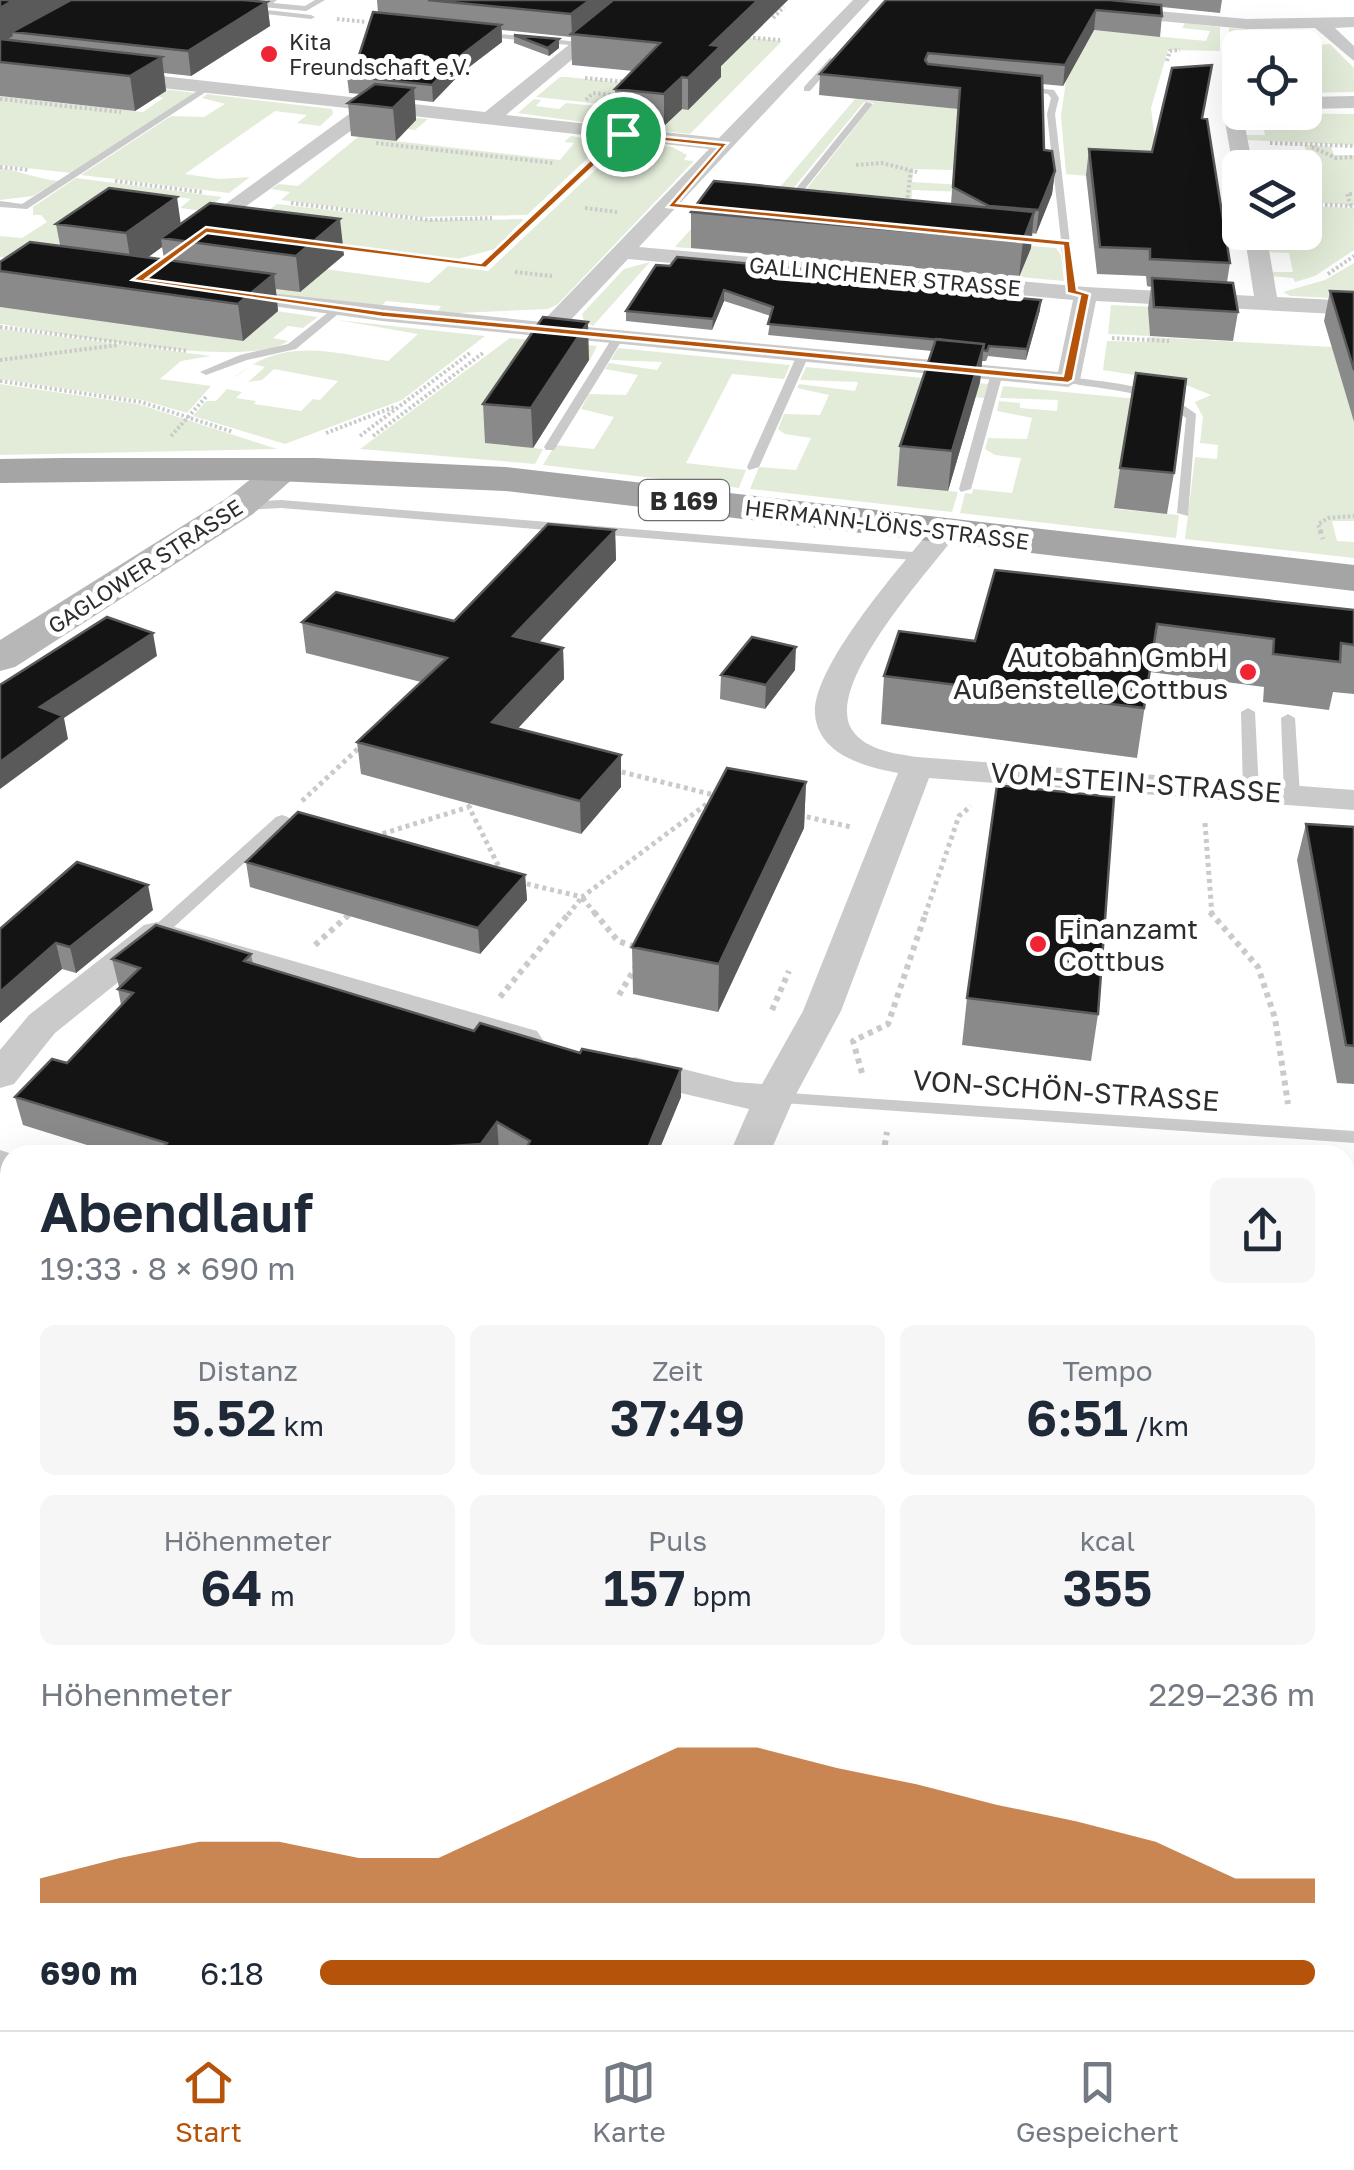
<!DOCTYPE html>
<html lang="de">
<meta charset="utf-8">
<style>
:root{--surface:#fff;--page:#f6f6f7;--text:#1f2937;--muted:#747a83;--line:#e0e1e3;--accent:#b45309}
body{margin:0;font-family:"Golos Text",sans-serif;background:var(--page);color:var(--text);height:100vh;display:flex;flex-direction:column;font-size:38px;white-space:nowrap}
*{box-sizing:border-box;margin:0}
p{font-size:32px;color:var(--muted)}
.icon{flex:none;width:55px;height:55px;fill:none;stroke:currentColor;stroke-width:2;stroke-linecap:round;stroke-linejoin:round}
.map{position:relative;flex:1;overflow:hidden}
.sheet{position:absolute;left:0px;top:1145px;width:1355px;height:885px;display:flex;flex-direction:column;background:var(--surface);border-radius:30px 30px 0 0;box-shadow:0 10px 40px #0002}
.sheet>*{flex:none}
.controls{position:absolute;left:1222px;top:30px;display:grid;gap:20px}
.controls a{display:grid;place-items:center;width:100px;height:100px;border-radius:15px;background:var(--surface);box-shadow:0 10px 40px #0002;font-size:50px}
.pin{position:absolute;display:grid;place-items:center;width:85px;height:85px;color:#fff;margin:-42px;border:5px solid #fff;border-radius:50%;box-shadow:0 2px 10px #0007}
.round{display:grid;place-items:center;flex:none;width:105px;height:105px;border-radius:15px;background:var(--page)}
.head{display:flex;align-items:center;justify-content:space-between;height:170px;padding:0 40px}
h1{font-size:55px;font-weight:600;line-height:75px}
.stats{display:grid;grid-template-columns:repeat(3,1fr);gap:15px;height:170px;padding:10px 40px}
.stats div{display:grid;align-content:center;border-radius:15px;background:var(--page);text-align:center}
.stats b{font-size:50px;font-weight:600}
.stats small{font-size:28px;font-weight:400}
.stats p{font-size:28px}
.chart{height:280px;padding:20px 40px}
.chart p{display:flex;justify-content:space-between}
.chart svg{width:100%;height:180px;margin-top:10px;fill:var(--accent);opacity:.7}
ul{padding:0 40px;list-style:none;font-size:32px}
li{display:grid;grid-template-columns:160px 120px 1fr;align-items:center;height:75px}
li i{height:25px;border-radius:12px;background:var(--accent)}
.tabs{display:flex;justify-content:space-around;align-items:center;height:140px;border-top:2px solid var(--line);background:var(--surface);font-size:28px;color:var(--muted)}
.tabs a{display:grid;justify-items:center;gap:5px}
.tabs .on{color:var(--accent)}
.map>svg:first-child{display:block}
.green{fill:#e3ecd9}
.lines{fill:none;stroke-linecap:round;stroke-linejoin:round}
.path-far3{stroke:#cacaca;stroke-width:4;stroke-dasharray:2.5 2.5;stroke-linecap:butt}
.path-far2{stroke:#cacaca;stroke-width:5;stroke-dasharray:4 4;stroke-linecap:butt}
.path-far1{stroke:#cacaca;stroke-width:6;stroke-dasharray:5 5;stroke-linecap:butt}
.path{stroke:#cacaca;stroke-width:9;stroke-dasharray:6 6;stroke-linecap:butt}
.lane{fill:#cacaca;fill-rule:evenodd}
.street{fill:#cacaca;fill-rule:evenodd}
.secondary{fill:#b7b7b7;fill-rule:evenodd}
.primary{fill:#a5a5a5;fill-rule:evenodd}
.wall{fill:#8a8a8a;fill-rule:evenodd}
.shaded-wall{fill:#5a5a5a}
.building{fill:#141414;stroke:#5a5a5a;stroke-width:2.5}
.route{fill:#b45309;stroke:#fff;stroke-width:2.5;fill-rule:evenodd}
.poi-dot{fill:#ef2435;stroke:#fff;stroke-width:4}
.labels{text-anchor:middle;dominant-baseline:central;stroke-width:10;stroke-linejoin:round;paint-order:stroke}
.far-poi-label{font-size:22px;fill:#2d2d2d;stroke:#fff;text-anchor:start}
.far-street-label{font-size:22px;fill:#2d2d2d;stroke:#fff}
.shield{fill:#fff;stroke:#6c6c6c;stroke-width:2.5}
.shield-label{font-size:25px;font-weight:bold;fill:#2d2d2d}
.poi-label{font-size:28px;fill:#2d2d2d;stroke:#fff;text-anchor:end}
.street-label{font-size:28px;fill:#2d2d2d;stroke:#fff}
</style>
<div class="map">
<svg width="1354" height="2030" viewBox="0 0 1354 2030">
<rect width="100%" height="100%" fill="#fff"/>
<path class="green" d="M947 16 1206 41 1210 31 1182 28 1185 23 1220 27V51L1168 50 1151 108 1160 183 1066 174 1061 116 1067 74Z
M1229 28 1308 35 1319 42 1229 50Z
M748 38 782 41 690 134 599 124 619 106 617 121 664 126 682 109H688L659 70Z
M1330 44 1354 68V92L1305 93V48L1294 47Z
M560 77H567L634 84 610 105 536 97Z
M164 89 195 93 71 173 0 165V96L143 112 163 98 154 95Z
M207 94 332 109 333 114 320 126 297 123 307 115 275 111 185 174 219 179 250 177 229 193 81 175 171 116 204 117 225 104 202 98Z
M534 99 541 100 536 106 559 109 566 103 608 107 590 123 518 113Z
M855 99 958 109 954 170 914 169 912 182 963 185V192L912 190 911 211 1032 217 1034 238 787 214 874 103 864 102 782 202 769 200Z
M1241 113 1354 114V145L1246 140 1245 135H1265L1262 120 1242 119Z
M385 115 428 119 415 130 391 127 378 139 560 160 574 143 564 142 571 136 605 142 527 215 419 217 281 200 290 192 271 189 279 184 298 186Z
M625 142 672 147 687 155 684 160 694 161 558 304 548 309 436 314 441 306 386 301 379 309 248 291 228 256 429 283 448 266 488 271Z
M1304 145 1331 147 1334 155H1354V205L1305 202V168H1251L1271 167 1269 157 1308 158Z
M0 168C21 171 37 179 58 181L33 196 0 200Z
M76 178 222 197 204 211 180 208 191 199 156 194 77 249 38 262 0 257V236L22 238 47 222 41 215H33V207Z
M277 204 415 220 524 219 495 249 458 259 240 232Z
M1305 206 1354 208V250L1315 276 1295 282 1293 278 1271 276 1270 272H1293L1289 253 1267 252 1266 248 1287 249 1285 233 1305 232Z
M706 212 1025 261 1032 246 1056 248 1061 255 1064 281 675 247Z
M650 262 593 326 584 321 582 314 624 269Z
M1354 263V299L1290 296 1283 292 1325 280Z
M1111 305 1181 308 1149 319 1150 337 1332 347 1354 422V521H1332L1337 541 1354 542V558L1185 539 1195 457 1217 459 1218 445 1200 443 1203 417 1195 402 1211 395 1179 382 1103 370 1107 341 1150 342 1149 336 1108 334Z
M0 307 262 309 318 317 303 328 288 326 273 338 288 341C249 371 54 332 0 324Z
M337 320 485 336 402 400 285 444 193 416 206 401H216L227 389 242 392 236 398 256 401 254 404 301 411 313 399 320 400 338 381 274 369 262 380 248 382 265 367 253 364 231 380C282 336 327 352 388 361L418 334Z
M0 329 211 356 181 361 160 379 211 386 187 413 142 400 0 379Z
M510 338 597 346 590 360 544 356 487 443 543 449 535 464 360 449Z
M618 348 790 365 784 379 732 374 686 463 746 470 739 488 543 465 555 445 594 449 614 417 581 409 589 394 626 395 638 375 605 369 609 363 657 370 662 362 611 360Z
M806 367 988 384 984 398 928 393 898 485 958 492 952 512 750 489 759 467 796 470 811 438 785 434 778 429 784 414 820 415 829 395 797 388 799 384 855 391 858 382 800 380Z
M0 384 138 404 277 449 0 455Z
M1003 386 1148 400 1115 509 1179 515 1176 538 960 513 965 493 972 494 973 489 1012 493 1021 458 995 455 985 449 988 438 1027 439 1032 418 997 411 999 401 1020 403V408L1057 411 1058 400 1000 398Z"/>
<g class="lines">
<path class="path-far3" d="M773 18 784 7
M337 19 367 22
M743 37 780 40
M1167 61 1170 51 1180 50
M585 78 627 82
M0 99 121 112
M586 100 593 93 623 96
M376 143 553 163
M1270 143 1354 146
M1312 147 1336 158 1354 157
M856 165 882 163 917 172
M0 167 29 170
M115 181 202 192
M291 203 430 220 492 218
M1305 204 1354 206
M902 205 907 201 911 169
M1351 206 1347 194H1354
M585 208 617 212
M515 272 552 276
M1328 274 1354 256
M0 327 188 351
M1112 338 1169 341
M0 360 118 345
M0 381 141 402 233 432
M326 433 394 407
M171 436 206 397
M360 436 470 353
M373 436 483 353
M1321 532 1318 524 1328 518 1354 516"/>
<path class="path-far2" d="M1320 530 1323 539
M614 770 718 796
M476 799 469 807 501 871
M302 801 362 745
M799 815 851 827
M1205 823 1212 915
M375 836 469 807
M519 882 582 897 712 800
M349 915 354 910
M568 915 582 897 596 915
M925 915 959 816 971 806"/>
<path class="path-far1" d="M594 912 618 941 638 948
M1210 912 1258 967 1275 1018 1288 1104
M315 945 352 912
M619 995 635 968
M500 997 570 912
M772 1010 789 971
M862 1073 853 1041 888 1024 926 912
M883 1155 887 1132"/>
<path class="path" d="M1345 1523 1354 1526
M1345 1597 1354 1595
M1345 1707 1354 1708
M0 1708 10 1722
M224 2020 231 2030
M304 2030 315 2020"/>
<path class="lane" d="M268 0H277L273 3 305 6 315 0H325L306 11 262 7Z
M249 8 311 15 315 17 311 19 246 12Z
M482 32 579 42 583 44 579 46 479 36Z
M830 58 837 60 810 91H804V87Z
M1228 60 1232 63 1237 110 1233 113 1229 110 1224 63Z
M205 86 212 88 27 209 0 207V201L22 204Z
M1017 86 1054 90 1059 98 1055 114 1076 295 1067 293 1061 246 1008 241 1003 238 1008 235 1061 240 1047 114 1051 98 1048 94 1017 90Z
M866 102 873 104 788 210H782V206Z
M620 132 628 134 487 268 323 248 318 245 323 242 481 263Z
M670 202 718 207 723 210 718 213 667 207V203Z
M335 307 344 309 296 349 247 360 206 375 200 372 240 355 288 344Z
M614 335 624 337 554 450H546L544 447Z
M803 352 809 355 759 467 749 470 747 467 797 355Z
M997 370 1003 373 971 489 961 492 959 489 991 373Z
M1068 377C1114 383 1159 385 1196 414L1188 516 1177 513 1186 418C1150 389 1107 391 1064 382V378Z
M281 500 925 553 932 557 925 561 281 508 242 510 236 506 242 502Z
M1248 708 1255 712 1259 791 1251 796 1243 791 1241 712Z
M1288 714 1295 718 1300 794 1292 799 1284 794 1281 718Z
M282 815 288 817 290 820 288 823 163 937H151L149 933 151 929 276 817Z
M774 1092 1354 1131V1143L768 1102 765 1098Z"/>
<path class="street" d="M625 0H643L506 115 719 138 853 0H870L639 247 1086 287 1254 296 1244 232H1266L1277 297 1354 301V315L1096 301 1080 380 1068 387 382 321 228 300 217 293 220 288 542 322 709 149 377 112 199 240 191 239 188 234 191 229 356 109 116 83 107 77 116 71 485 112ZM628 259 1073 300 1058 372 566 325Z
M1112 7 1247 19 1354 17V27L1335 28 1354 46V61L1315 28 1247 29 1106 16V8Z
M1354 96V108L1305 109V97Z
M1240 100 1253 168H1240V173L1233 168 1223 110Z
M945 523 959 531C933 567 820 687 853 731 866 750 896 754 917 757L1354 790V810L929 778 841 1011 794 1098 769 1155H729L749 1109 621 1079 616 1070 621 1061 635 1057 735 1082 762 1084 803 1011 898 773C866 767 818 755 815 714 812 666 904 562 935 525Z
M157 922 537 1031 543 1040 537 1049 524 1052 163 946 55 1033 14 1084 0 1088V1050L29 1015 144 925Z
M0 1150 15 1155H10V1188L0 1185Z
M0 1805 10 1809V1870L0 1866Z
M100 2020H161L165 2030H104Z
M351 2020H410L406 2030H347Z"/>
<path class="secondary" d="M286 458 299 461 304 469 253 514 15 667 0 671V640L227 498 273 461Z"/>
<path class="primary" d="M63 458H316L505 467 1354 565V591L505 491 252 480 0 483V459Z"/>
</g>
<path class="wall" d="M0 0 267 2 270 26 191 76 164 73 166 91 135 111 0 96Z
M377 0H788L721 66V77L688 110 682 109 664 126 616 121 615 89 633 71 572 65 571 37 502 30V42L460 74 433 102 415 100 416 120 396 141 351 136 348 103 360 94 349 93 347 76 355 68 378 13Z
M886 0H1222L1220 13 1162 7V16L1160 37 1094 30 1063 86 1042 84 1044 150 1055 171 1052 194 1036 234 1032 233 1031 248 1019 277 691 248V212L951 204 958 109 819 95 820 74Z
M514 35 559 39V48L549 56 514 43Z
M1203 118 1230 263 1227 282 1238 312 1233 341 1150 336 1148 308 1151 287 1147 286 1146 276 1097 274 1086 175 1089 149 1152 152Z
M56 224H181L344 255 300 292 276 289 278 311 243 341 0 307V262L60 245ZM162 247 164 259 148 257Z
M656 265 1012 288 1011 297 1040 310 1026 360 988 356 986 361H982L980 382 948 491 897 486 900 446 932 351 768 335 771 316 724 301 712 330 626 321V311Z
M1330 291 1354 292V422L1324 321Z
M589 360 533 448 485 443 483 404Z
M1120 468 1174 473 1167 514 1114 508Z
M615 530 616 560 538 642 563 648 564 679 518 728 621 787 581 834 361 774 357 742 421 682 306 653 302 622 454 621Z
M995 570 1354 610V694L1333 692 1329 710 1263 702 1264 687 1150 672 1137 758 881 724 884 676 975 641Z
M795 670 765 709 720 699 721 675Z
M806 782 804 828 718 1012 633 994 632 947Z
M1306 824 1354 827V1084L1337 1083 1297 860Z
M246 862 525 875 527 900 480 954 250 887Z
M153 910 76 973 62 969 0 1023V929Z
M251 954 253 964 474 1031 580 1053 681 1069V1097L657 1155H506L499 1151 496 1155H119L23 1125 15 1097 67 1063 121 1005 118 989 119 987 112 959Z
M967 998 1098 1014 1091 1061 962 1045Z
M0 1208 10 1219V1414L0 1402Z
M10 1465V1528L0 1515V1471Z"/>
<path class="shaded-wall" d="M14 0H75L12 32 13 36 0 44V8Z
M590 0H613L572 34 571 14Z
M758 0H788L721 66V77L688 110V78L711 45Z
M267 2 270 26 191 76 188 51Z
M1096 10 1094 30 1063 86 1065 65Z
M501 25 502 42 460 74 433 102 432 85 459 57Z
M559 39V48L549 56 548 48Z
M162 57 166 91 135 111 130 76Z
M682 77V109L664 126V94Z
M414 88 416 120 396 141 393 108Z
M1055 171 1052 194 1036 234 1039 210Z
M177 197 182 232 161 238 162 247 132 269 126 233Z
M1034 212 1031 248 1019 277 1023 241Z
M340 219 344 255 300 292 296 256Z
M274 274 278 311 243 341 238 304Z
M724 290V301L712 330 713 319Z
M1041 300 1040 310 1026 360 1027 349Z
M588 322 589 360 533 448 531 408Z
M984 344 980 382 948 491 952 451Z
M615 530 616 560 515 668 513 636Z
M153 633 157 656 64 718 68 739 0 789V762L40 707Z
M796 647 795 670 765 709 766 685Z
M563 648 564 679 494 754 492 722Z
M621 755V787L581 834 580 801Z
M806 782 804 828 718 1012 719 964Z
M525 875 527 900 480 954 478 928Z
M148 885 153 910 76 973 70 947Z
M56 943 62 969 0 1023V992Z
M681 1069V1097L657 1155H645Z
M497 1122 499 1151 496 1155H482L481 1144Z"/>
<path class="building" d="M0 0H14L0 8Z
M71 0H243L267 2 188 51 12 32Z
M428 0H590L571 14Z
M613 0H758L711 45 721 46 688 78 682 77 664 94 615 89 660 43 571 34Z
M886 0H1110L1161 5 1162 16 1096 10 1065 65 928 53 925 60 928 64 1042 76 1044 150 1052 151 1055 171 1039 210 989 206 953 187 960 88 820 74Z
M373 12 501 25 459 57 432 85 347 76 355 68Z
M514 35 559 39 548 48Z
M0 39 162 57 130 76 0 62Z
M1212 65 1202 118 1207 119 1230 263 1150 259V249L1100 247 1089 149 1152 152 1172 68Z
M375 84 414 88 393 108 348 103Z
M714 181 1034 212 1023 241 691 212Z
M109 188 177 197 126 233 56 224Z
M210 203 340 219 296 256 161 238Z
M30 242 274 274 238 304 0 271V262Z
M677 257 1012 288 1008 297 1041 300 1027 349 989 346 987 351 983 350 984 344 768 324 773 307 724 290 713 319 626 311 656 265 670 266Z
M1152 278 1233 283 1238 312 1154 307Z
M1330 291 1354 292V370Z
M543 317 588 322 531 408 483 404Z
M936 339 984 344 952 451 900 446Z
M1136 373 1186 379 1174 473 1120 468Z
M548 524 615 530 513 636 563 648 492 722 621 755 580 801 357 742 447 658 302 622 336 592 454 621Z
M995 570 1354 610V645L1341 643 1340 662 1273 654 1274 639 1157 624 1144 708 884 676 899 631 975 641Z
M107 617 153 633 40 707 63 716 0 762V685Z
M752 637 796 647 766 685 721 675Z
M727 768 806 782 719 964 632 947Z
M997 785 1114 797 1098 1014 967 998Z
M298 812 525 875 478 928 246 862Z
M1306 824 1354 827V1046L1346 1045Z
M77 862 148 885 70 947 56 943 0 992V929Z
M156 925 251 954 244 961 474 1031 480 1023 580 1053 582 1049 681 1069 645 1155H523L530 1141 497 1122 481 1144 438 1147 431 1155H156L167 1143 15 1097 52 1059 67 1063 133 993 118 989 140 968 112 959Z
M0 1208 10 1219V1400L0 1388Z
M10 1465V1515L0 1503V1471Z"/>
<path class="route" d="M620 132 728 143 677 203 1070 241 1077 290 1090 294 1073 380 1068 383 382 317 132 280 206 227 481 263ZM625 137 719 147 667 207 1063 246 1067 293 1080 296 1063 376 382 311 146 279 207 233 486 268Z"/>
<g class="poi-dot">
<circle cx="269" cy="54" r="10"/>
<circle cx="1248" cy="672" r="10"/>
<circle cx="1038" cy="944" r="10"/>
</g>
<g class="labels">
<g class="far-poi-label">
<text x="289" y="41">Kita<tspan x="289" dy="25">Freundschaft e.V.</tspan></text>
</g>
<g class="far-street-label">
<text transform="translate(885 276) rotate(5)">GALLINCHENER STRASSE</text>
<text transform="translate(887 524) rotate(7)">HERMANN-LÖNS-STRASSE</text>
<text transform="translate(145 566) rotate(-33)">GAGLOWER STRASSE</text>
</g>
<rect class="shield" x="639" y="480" width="90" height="40" rx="8"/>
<g class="shield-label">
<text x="684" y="500">B 169</text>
</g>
<g class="poi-label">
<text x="1228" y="656">Autobahn GmbH<tspan x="1228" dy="32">Außenstelle Cottbus</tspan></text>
<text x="1058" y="928" text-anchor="start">Finanzamt<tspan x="1058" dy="32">Cottbus</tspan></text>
</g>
<g class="street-label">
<text transform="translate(1136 782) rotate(4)">VOM-STEIN-STRASSE</text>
<text transform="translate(1066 1090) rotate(4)">VON-SCHÖN-STRASSE</text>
</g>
</g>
</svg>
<div class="controls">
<a><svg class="icon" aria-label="locate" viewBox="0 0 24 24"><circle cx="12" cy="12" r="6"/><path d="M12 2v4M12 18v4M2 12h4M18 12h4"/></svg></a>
<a><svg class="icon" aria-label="layers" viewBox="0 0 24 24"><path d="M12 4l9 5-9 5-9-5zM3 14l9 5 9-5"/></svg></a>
</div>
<div class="pin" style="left:623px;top:134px;background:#1e9e55"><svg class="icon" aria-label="arrive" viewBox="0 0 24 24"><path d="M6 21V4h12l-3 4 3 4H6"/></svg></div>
<section class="sheet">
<div class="head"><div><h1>Abendlauf</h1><p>19:33 · 8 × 690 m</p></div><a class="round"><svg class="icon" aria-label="share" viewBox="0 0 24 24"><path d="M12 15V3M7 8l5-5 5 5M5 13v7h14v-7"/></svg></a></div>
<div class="stats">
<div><p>Distanz</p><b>5.52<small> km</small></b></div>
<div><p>Zeit</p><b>37:49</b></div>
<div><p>Tempo</p><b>6:51<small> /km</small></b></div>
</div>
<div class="stats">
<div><p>Höhenmeter</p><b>64<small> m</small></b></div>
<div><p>Puls</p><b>157<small> bpm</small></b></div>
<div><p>kcal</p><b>355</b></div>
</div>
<div class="chart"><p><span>Höhenmeter</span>229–236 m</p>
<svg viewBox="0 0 160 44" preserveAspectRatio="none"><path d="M0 44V38L10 33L20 29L30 29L40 33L50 33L60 24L70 15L80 6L90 6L100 11L110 15L120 20L130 24L140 29L150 38L160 38V44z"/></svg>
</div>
<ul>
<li><b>690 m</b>6:18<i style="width:100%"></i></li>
</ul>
</section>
</div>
<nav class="tabs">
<a class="on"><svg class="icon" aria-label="home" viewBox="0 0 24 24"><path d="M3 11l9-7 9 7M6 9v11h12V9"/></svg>Start</a>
<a><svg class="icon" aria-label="map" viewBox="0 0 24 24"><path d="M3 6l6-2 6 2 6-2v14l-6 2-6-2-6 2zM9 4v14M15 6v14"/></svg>Karte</a>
<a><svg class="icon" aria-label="saved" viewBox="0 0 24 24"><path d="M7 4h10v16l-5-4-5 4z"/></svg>Gespeichert</a>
</nav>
